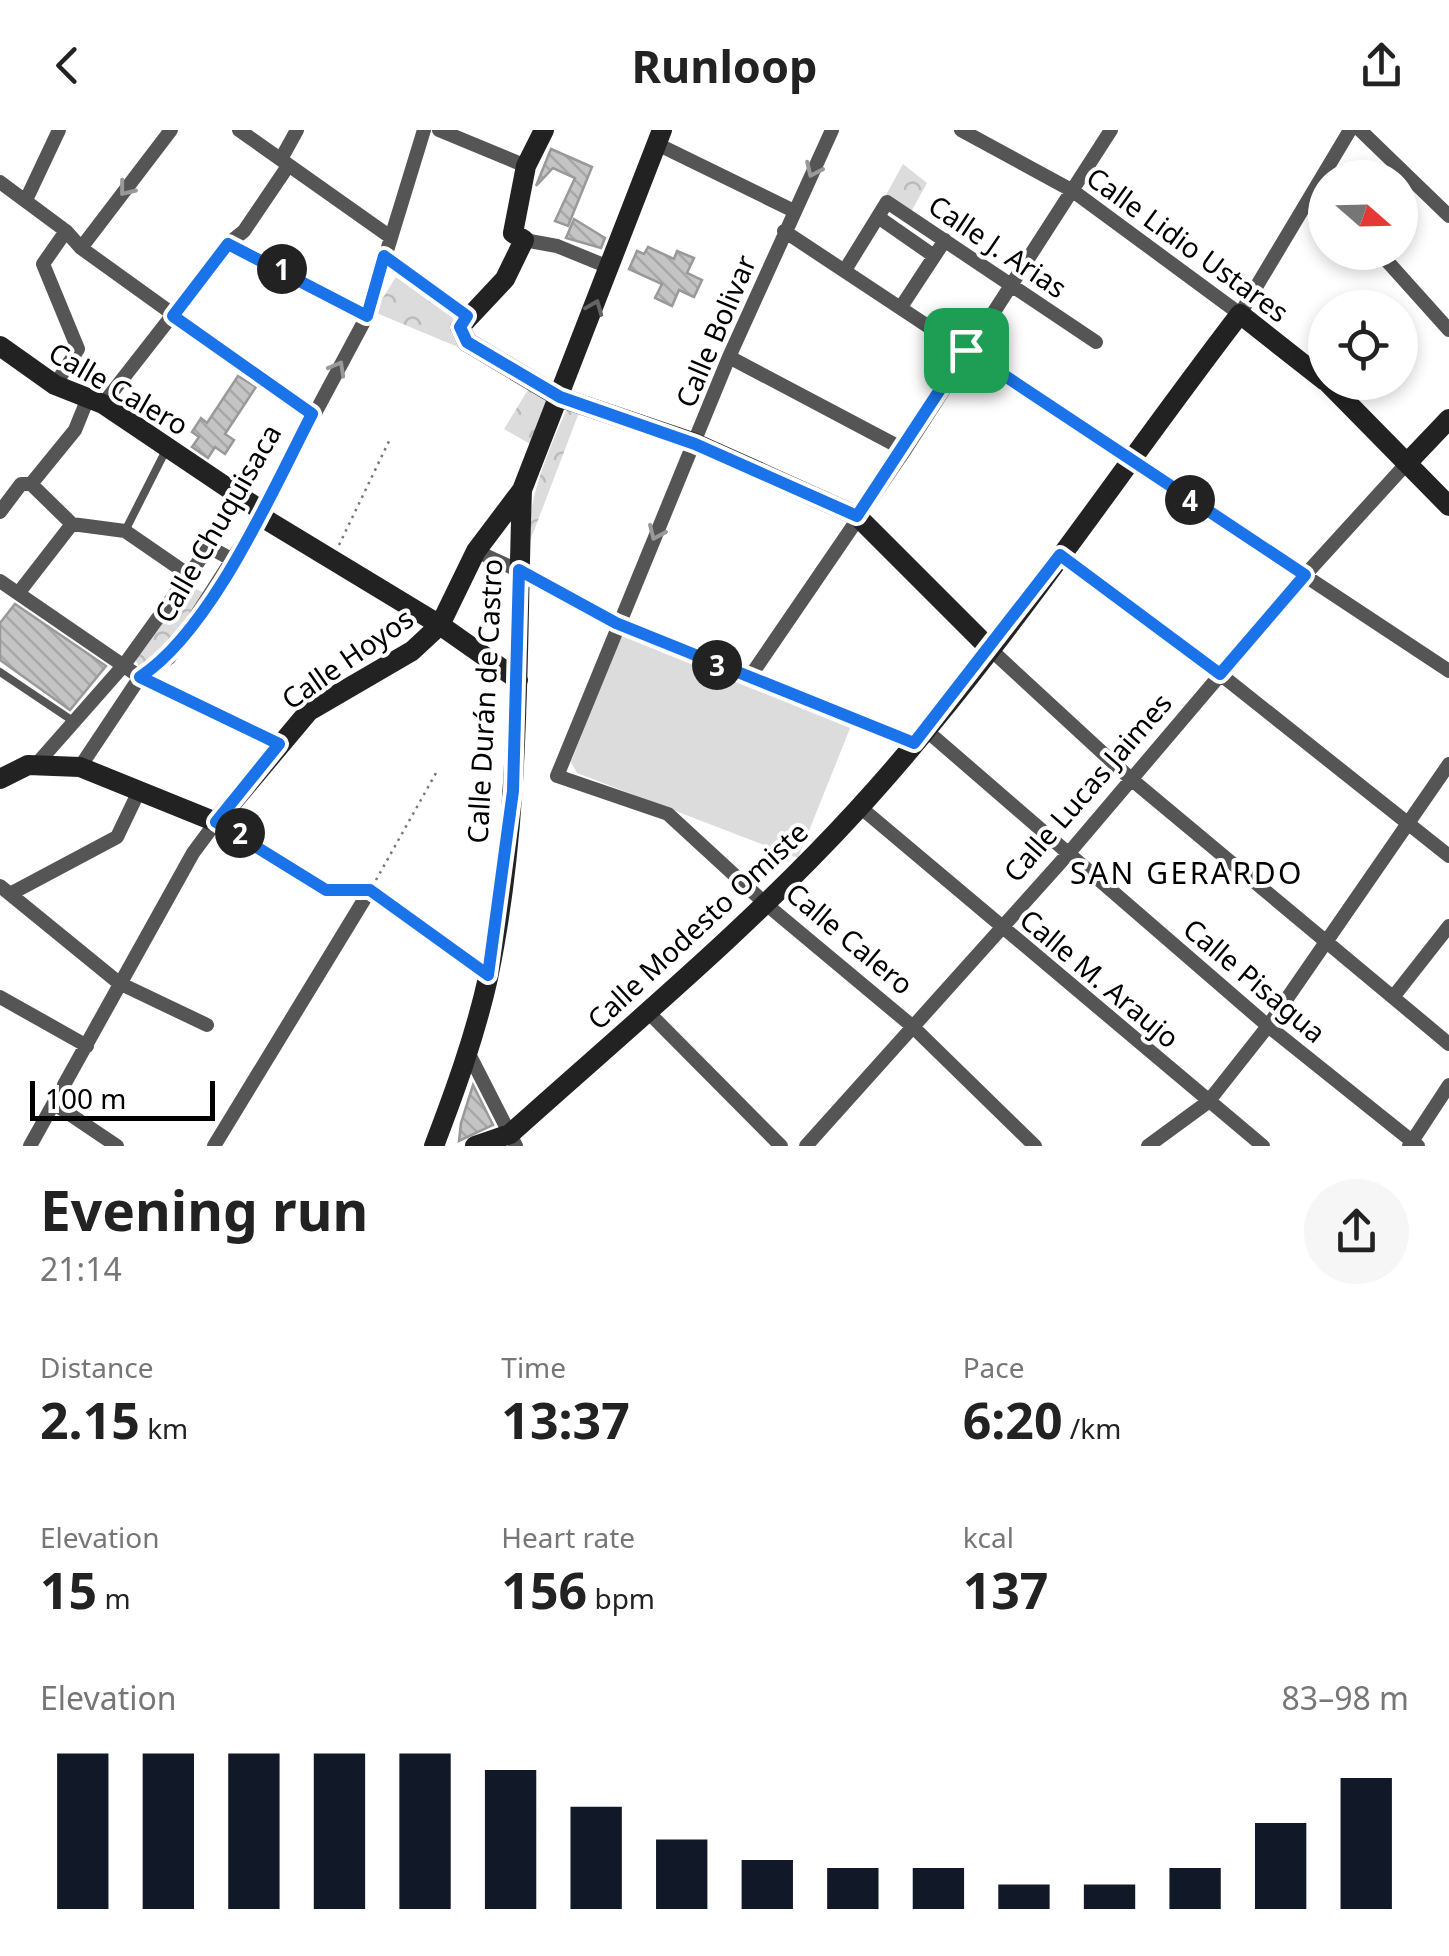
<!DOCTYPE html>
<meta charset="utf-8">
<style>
:root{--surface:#fff;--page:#f6f6f6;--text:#222;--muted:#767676;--accent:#111827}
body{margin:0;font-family:"Noto Sans",sans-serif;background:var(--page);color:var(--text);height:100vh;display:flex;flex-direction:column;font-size:38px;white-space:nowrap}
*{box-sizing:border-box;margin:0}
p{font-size:32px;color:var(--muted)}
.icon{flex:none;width:55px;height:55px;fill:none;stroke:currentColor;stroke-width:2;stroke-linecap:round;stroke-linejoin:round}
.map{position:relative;height:1016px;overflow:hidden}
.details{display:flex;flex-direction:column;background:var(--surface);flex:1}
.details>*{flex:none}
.needle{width:65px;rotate:110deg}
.fabs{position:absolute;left:1308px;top:30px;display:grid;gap:20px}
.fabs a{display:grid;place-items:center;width:110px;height:110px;border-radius:50%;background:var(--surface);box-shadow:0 5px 15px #0003;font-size:50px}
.scale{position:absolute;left:30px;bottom:25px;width:185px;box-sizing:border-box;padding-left:10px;border:5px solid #000;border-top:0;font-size:28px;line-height:35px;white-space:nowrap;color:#000;-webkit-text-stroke:8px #fff;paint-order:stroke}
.pin{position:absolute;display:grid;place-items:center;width:85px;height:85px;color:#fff;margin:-42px;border-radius:20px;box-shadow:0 5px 15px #0006}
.km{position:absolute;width:50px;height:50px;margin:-25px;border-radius:50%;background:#222;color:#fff;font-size:28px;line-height:50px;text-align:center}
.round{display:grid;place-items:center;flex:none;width:105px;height:105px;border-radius:52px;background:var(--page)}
.summary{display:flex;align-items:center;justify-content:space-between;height:170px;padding:0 40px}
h1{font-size:55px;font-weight:700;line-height:75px}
.metrics{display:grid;grid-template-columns:repeat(3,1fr);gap:15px;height:170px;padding:10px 40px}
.metrics div{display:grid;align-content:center}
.metrics b{font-size:50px;font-weight:700}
.metrics small{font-size:28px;font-weight:400}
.metrics p{font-size:28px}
.chart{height:280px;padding:20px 40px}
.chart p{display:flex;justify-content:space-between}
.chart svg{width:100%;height:180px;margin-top:10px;stroke:var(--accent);stroke-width:6}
header{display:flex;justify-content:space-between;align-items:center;height:130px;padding:0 40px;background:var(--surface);font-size:45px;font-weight:700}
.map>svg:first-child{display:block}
.park{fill:url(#park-crowns)}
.pitch{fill:#dcdcdc}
.building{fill:url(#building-back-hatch);stroke:#999;stroke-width:2.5}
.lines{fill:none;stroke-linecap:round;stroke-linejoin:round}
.path{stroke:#777;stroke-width:2.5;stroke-dasharray:2.5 5;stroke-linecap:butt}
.lane{stroke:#555;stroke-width:8}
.street{stroke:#555;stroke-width:14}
.secondary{stroke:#222;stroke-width:20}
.oneway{stroke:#999}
.oneway2{stroke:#646464}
.route-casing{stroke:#fff;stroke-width:20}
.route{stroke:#1a73e8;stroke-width:12}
.labels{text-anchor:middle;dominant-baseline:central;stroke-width:8;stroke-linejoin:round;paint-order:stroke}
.street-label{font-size:28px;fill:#000;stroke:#fff}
.neighbourhood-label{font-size:30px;letter-spacing:2.5px;fill:#000;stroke:#fff}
</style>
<header><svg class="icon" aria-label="back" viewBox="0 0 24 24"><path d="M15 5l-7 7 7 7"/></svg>Runloop<svg class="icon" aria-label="share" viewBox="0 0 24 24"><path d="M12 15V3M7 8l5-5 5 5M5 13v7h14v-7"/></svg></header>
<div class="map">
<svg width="1449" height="1016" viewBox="0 0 1449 1016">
<defs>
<pattern id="park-crowns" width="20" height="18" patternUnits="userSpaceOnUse" patternTransform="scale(2.5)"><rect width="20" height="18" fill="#dcdcdc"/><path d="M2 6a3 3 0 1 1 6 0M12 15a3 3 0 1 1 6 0" fill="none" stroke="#bbb"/></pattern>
<pattern id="building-back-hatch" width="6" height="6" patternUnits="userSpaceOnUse" patternTransform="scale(2.5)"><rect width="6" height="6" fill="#c4c4c4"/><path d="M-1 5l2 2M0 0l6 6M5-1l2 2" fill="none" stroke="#a7a7a7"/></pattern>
</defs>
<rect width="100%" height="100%" fill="#fff"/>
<path class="park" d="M903 34 927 53 911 82 886 65Z
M396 147 453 188 451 203 458 217 374 182Z
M529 258 548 270 530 314 504 299Z
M568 276 580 280 527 419C528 367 547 324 568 276Z
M187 454 204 463 165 523 146 537 139 536 134 528Z"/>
<path class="pitch" d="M624 506 851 596 798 728 577 643 571 632 618 509Z"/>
<path class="building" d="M551 19 592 37 568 96 555 91 575 48 553 38 536 56Z
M574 89 605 108 601 118 566 108Z
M648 117 674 129 677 121 694 128 687 143 702 150 694 167 679 160 672 176 655 168 662 154 629 139 637 121 644 124Z
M238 246 256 257 225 304 234 310 225 324 215 317 208 328 192 317 199 307 192 302 201 288 207 293Z
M15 474 106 536 70 580 0 530V493Z
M473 955 493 995 459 1011 461 993Z"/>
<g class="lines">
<path class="path" d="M339 415 391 307
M376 750 436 643"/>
<path class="lane" d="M125 401 166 320
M0 542 73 591"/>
<path class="street" d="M239 0 389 106
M439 0 526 36
M832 0 729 227 557 646 668 684 767 775 912 896 1035 1016
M961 0 1073 61 1240 184 1350 0
M1360 0 1449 86
M657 14 794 81
M281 29 297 0
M0 52 66 101 81 118 312 284
M26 70 59 0
M878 87 934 126
M784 101 1449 541
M524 110 557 116 611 138
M228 114 367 186
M81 118 171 0
M1379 122 1449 200
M384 127 467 186
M845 140 887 72 1096 212
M901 177 945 110
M729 227 905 320
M55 255 78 219 43 134 66 101
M103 274 228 114 244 101 288 36
M31 354 72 394
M0 382 21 354H31L75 300 88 268
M476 421 552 456 616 493 914 613
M1060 425 1220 544 1449 726
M0 451 140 547 279 614
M20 461 72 394 125 401 186 443
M989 518 1131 649 1449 914
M749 548 905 320 1111 0
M927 601 1268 896 1418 1016
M35 636 124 535 209 417 233 430
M80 637 140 547 169 528 260 386 367 186 424 0
M860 677 1263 1016
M0 756 119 853 207 895
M10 764 117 707 139 661
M1394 866 1449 796
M0 867 87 916
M647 881 781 1016
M469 924 516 1016
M56 975 117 1016
M30 1016 193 723 216 692 325 760H370L489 845
M214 1016 370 760
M806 1016 1068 724 1305 445 1408 332
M1148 1016 1208 972 1268 896 1449 634
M1409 1016 1449 955"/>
<path class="secondary" d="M544 0 526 36 513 103 524 110 505 149 460 197 467 212 559 267 695 313 857 386 989 518
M0 216 55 255 103 274 262 381
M1327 252 1449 376
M1408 332 1449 289
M260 386 440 495 518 550
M0 649 28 635 80 637 216 692 309 581 412 521 440 495 476 421 522 360 662 0
M434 1016C455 961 475 906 488 848 522 688 516 522 522 360
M475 1016 510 1004C628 898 750 797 857 680 998 526 1113 349 1240 184L1325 251"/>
</g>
<defs><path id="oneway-chevron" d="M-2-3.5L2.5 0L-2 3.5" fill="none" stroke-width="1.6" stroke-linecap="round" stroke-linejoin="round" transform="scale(2.5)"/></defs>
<g class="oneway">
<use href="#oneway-chevron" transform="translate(813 40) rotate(115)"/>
<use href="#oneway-chevron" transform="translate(126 59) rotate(128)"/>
<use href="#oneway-chevron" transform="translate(338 238) rotate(-61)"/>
<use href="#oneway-chevron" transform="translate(656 403) rotate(114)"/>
</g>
<use class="oneway2" href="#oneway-chevron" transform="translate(595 177) rotate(-68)"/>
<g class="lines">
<defs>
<path id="route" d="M228 114 367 186 384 126 467 186 460 197 467 212 560 267 695 314 857 386 966 220 1305 445 1220 544 1060 425 914 613 616 493 519 440 513 661 488 845 370 760H326L216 692 279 614 140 547C212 500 272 361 312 284L173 186Z"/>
</defs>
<use href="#route" class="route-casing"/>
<use href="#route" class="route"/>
</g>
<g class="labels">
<g class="street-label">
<text transform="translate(1188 114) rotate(36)">Calle Lidio Ustares</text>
<text transform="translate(998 116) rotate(34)">Calle J. Arias</text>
<text transform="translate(715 201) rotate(-67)">Calle Bolivar</text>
<text transform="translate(119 258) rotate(30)">Calle Calero</text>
<text transform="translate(217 393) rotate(-60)">Calle Chuquisaca</text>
<text transform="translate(347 528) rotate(-35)">Calle Hoyos</text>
<text transform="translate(484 571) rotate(-87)">Calle Durán de Castro</text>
<text transform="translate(1087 657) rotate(-49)">Calle Lucas Jaimes</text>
<text transform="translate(697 795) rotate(-43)">Calle Modesto Omiste</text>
<text transform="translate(850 808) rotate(40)">Calle Calero</text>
<text transform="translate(1100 848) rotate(40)">Calle M. Araujo</text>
<text transform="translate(1255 850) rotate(40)">Calle Pisagua</text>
</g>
<g class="neighbourhood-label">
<text x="1187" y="742">SAN GERARDO</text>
</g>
</g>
</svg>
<div class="fabs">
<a><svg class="needle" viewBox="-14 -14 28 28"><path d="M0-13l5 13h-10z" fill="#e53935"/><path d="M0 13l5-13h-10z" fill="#767676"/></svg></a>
<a><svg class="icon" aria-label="locate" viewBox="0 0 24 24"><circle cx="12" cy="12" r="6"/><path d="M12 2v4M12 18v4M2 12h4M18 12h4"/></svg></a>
</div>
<div class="scale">100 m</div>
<div class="pin" style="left:966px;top:220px;background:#1e9e55"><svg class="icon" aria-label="arrive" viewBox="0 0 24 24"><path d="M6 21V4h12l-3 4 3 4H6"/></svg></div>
<b class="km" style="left:282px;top:139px">1</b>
<b class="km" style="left:240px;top:703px">2</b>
<b class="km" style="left:717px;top:535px">3</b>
<b class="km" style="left:1190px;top:370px">4</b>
</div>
<section class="details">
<div class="summary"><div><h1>Evening run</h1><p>21:14</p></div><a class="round"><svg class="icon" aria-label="share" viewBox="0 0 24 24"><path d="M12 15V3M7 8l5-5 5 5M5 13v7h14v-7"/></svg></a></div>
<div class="metrics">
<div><p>Distance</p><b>2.15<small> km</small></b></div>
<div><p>Time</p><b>13:37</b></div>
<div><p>Pace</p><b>6:20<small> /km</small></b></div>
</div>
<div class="metrics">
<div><p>Elevation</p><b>15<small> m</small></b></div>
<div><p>Heart rate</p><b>156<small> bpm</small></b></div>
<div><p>kcal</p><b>137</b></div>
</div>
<div class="chart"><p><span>Elevation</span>83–98 m</p>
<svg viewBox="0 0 160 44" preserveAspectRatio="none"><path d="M5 44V6M15 44V6M25 44V6M35 44V6M45 44V6M55 44V10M65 44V19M75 44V27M85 44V32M95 44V34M105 44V34M115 44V38M125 44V38M135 44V34M145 44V23M155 44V12"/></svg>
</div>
</section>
